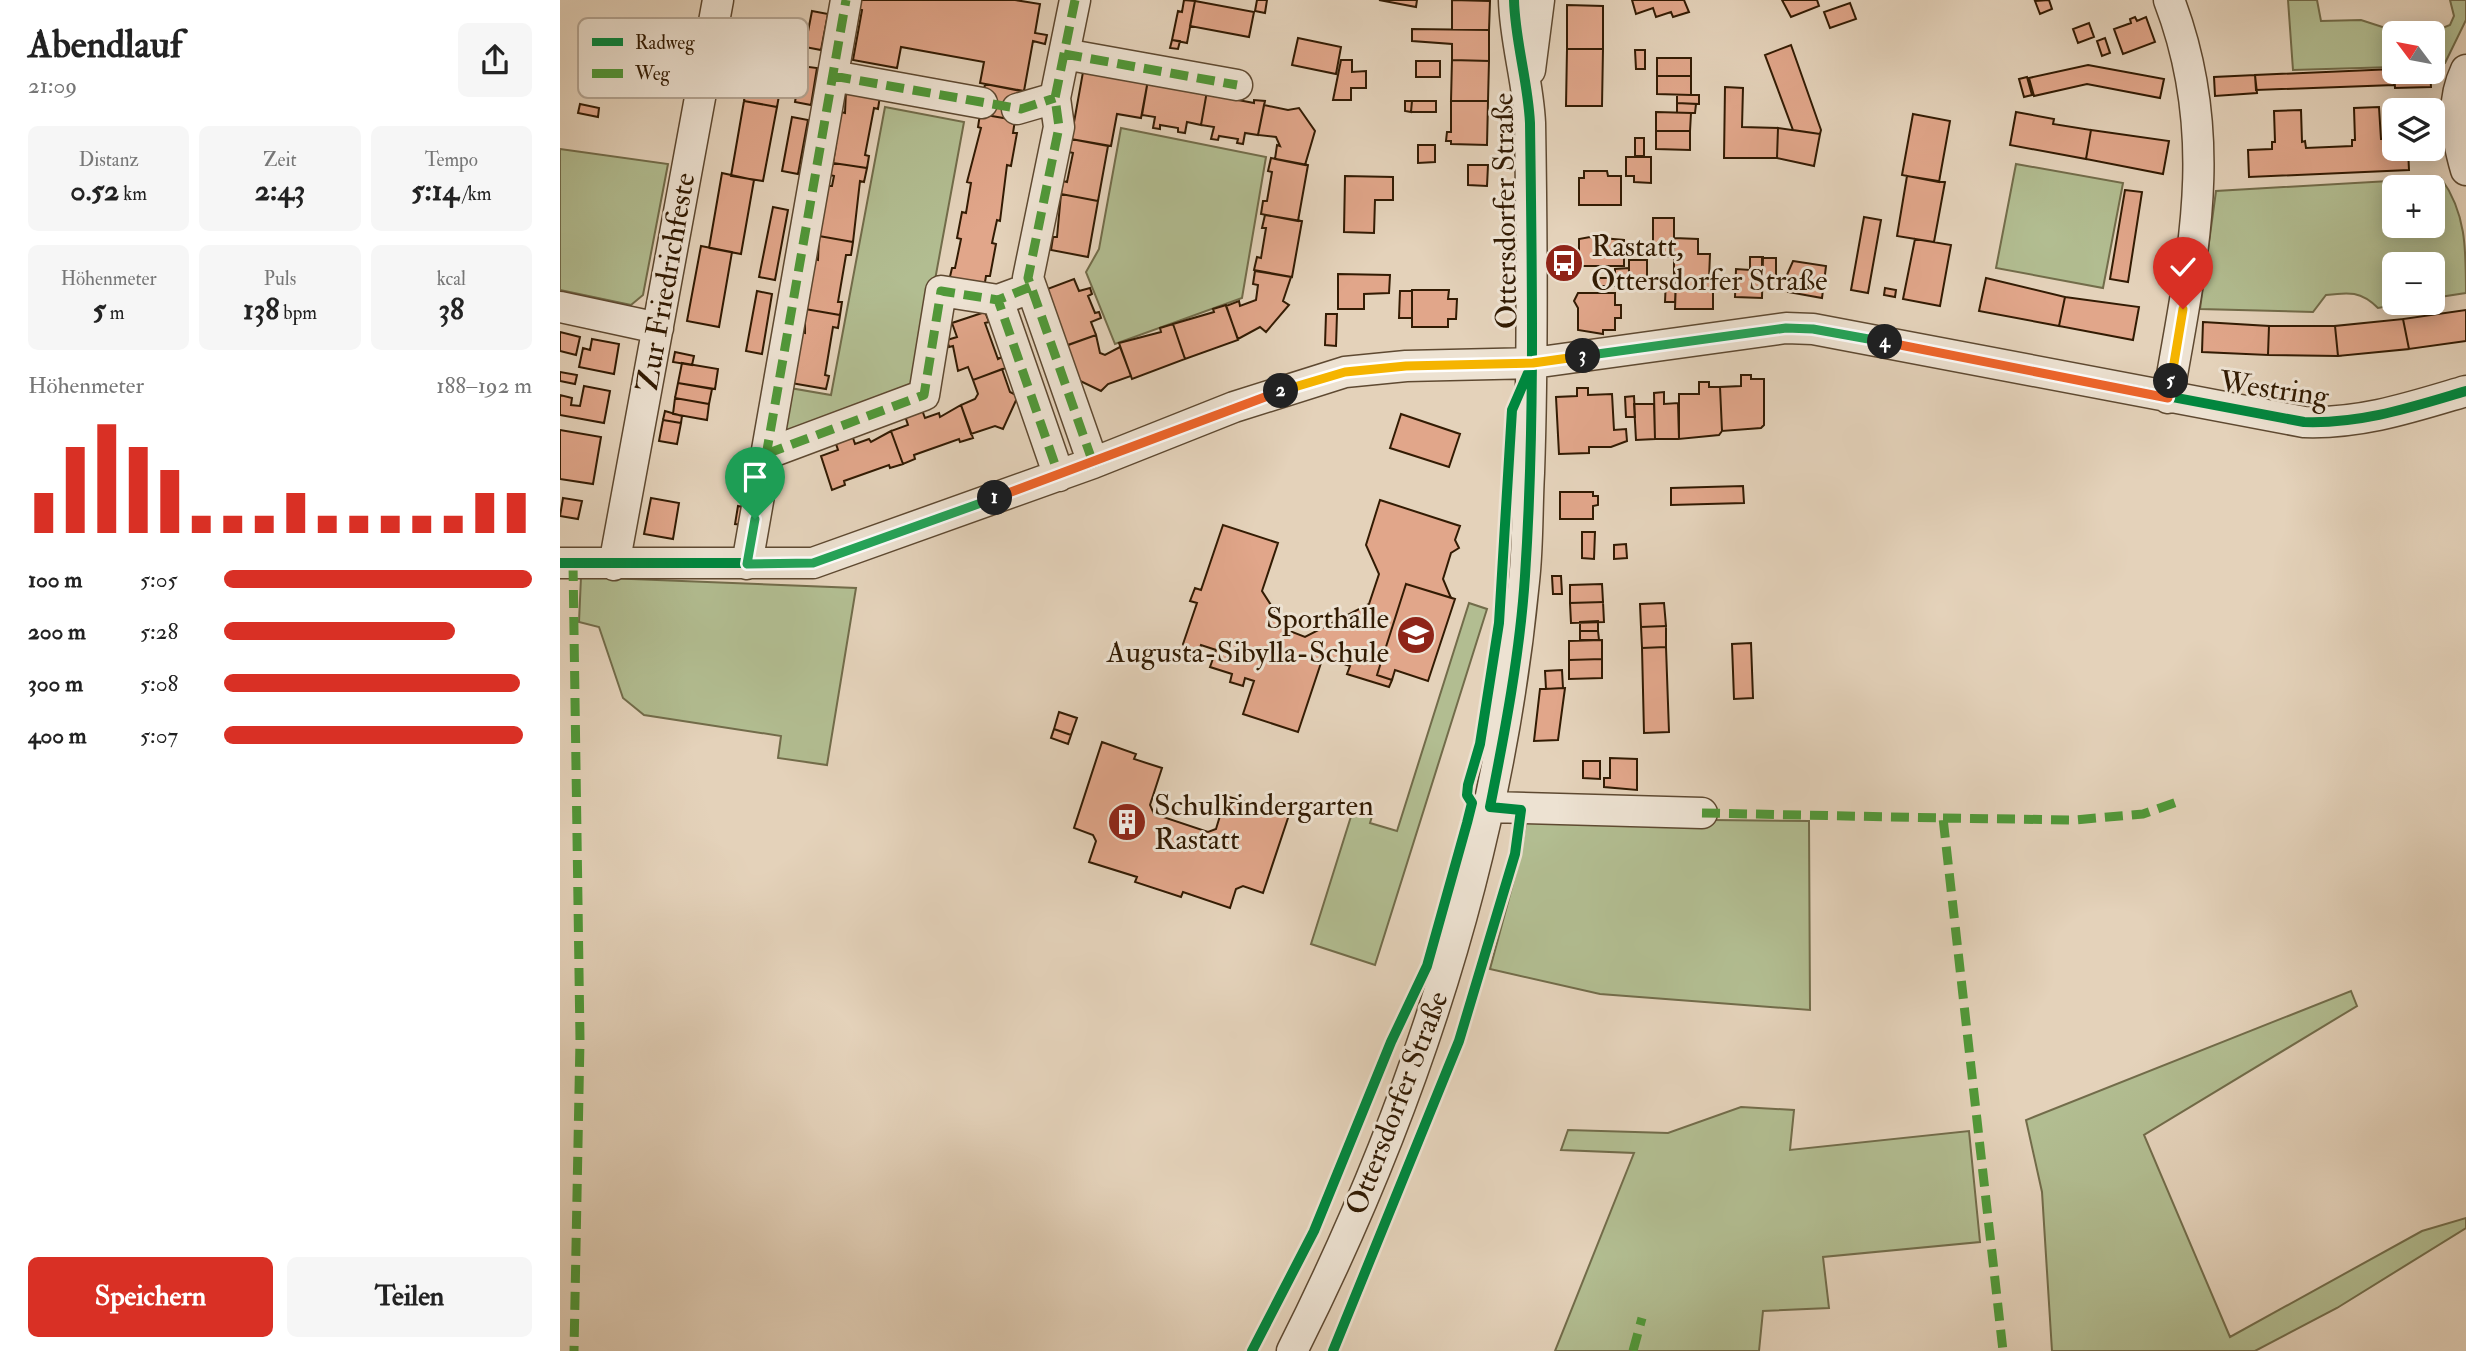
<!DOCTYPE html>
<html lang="de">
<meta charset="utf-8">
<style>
:root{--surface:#fff;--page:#f6f6f6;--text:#222;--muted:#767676;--accent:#d93025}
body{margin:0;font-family:"IM FELL Double Pica",serif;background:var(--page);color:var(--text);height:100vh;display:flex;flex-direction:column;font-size:26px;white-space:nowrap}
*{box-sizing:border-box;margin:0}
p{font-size:23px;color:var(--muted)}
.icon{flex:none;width:38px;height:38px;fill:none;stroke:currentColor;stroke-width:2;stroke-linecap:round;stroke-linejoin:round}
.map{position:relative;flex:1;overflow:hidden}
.details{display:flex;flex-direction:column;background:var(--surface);width:560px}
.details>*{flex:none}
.needle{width:46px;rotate:302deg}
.controls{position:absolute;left:1822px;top:21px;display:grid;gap:14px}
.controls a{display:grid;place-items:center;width:63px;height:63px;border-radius:10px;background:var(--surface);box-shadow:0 4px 18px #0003;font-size:35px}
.pin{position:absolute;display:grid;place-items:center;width:60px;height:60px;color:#fff;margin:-72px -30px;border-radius:50% 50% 50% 0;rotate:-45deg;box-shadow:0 0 7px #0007}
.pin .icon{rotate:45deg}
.km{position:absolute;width:35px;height:35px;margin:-18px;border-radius:50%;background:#222;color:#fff;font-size:19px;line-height:35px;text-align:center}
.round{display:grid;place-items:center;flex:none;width:74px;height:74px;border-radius:10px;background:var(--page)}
.head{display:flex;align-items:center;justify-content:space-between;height:119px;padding:0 28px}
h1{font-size:38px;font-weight:700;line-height:52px}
.stats{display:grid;grid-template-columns:repeat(3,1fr);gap:10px;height:119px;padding:7px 28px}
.stats div{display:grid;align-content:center;border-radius:10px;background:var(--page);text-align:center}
.stats b{font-size:30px;font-weight:700}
.stats small{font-size:19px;font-weight:400}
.stats p{font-size:19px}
.chart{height:196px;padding:14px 28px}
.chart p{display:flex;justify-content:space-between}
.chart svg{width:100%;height:126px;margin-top:7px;stroke:var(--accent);stroke-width:6}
.action{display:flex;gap:14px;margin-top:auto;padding:14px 28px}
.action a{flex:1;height:80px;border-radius:10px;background:var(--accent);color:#fff;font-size:28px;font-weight:700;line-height:80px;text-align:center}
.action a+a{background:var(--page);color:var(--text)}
ul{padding:0 28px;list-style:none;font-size:23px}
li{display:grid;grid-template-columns:112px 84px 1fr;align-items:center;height:52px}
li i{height:18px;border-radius:9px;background:var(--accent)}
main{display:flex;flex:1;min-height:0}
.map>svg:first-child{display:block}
.green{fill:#b2bd91;stroke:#726c4a;stroke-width:2;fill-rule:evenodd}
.building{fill:#e1a68a;stroke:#321b03;stroke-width:2}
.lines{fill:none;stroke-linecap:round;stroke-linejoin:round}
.minor-casing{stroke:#5e4931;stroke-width:33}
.minor{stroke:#ede2d2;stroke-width:30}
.quiet{stroke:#509939;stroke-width:9;stroke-dasharray:18 9;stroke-linecap:butt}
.cycleway-casing{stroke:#ede2d2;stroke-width:15}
.cycleway{stroke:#00873e;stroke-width:10}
.split-1-casing{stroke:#fff;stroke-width:14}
.split-2-casing{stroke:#fff;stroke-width:14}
.split-3-casing{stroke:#fff;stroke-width:14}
.split-4-casing{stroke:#fff;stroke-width:14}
.split-5-casing{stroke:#fff;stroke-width:14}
.split-6-casing{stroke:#fff;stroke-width:14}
.split-1{stroke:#22a559;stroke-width:9}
.split-2{stroke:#f0652b;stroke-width:9}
.split-3{stroke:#f5b400;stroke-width:9}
.split-4{stroke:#22a559;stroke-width:9}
.split-5{stroke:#f0652b;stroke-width:9}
.split-6{stroke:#f5b400;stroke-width:9}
.labels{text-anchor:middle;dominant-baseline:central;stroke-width:6;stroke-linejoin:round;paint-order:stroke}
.street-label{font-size:30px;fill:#321b03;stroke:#ede2d2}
.poi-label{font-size:30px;fill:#321b03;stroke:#ede2d2;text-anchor:start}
.key{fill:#ede2d2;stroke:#b5a694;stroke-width:2}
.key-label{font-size:19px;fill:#321b03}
</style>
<main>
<section class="details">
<div class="head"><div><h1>Abendlauf</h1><p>21:09</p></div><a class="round"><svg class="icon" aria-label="share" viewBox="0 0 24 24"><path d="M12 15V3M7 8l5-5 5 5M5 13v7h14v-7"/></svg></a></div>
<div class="stats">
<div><p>Distanz</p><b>0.52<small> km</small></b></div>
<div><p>Zeit</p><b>2:43</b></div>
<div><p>Tempo</p><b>5:14<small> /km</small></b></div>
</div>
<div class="stats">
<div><p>Höhenmeter</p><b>5<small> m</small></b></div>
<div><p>Puls</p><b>138<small> bpm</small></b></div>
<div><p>kcal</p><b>38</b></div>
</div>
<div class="chart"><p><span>Höhenmeter</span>188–192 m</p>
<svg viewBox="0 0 160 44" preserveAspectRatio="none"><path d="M5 44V30M15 44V14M25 44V6M35 44V14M45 44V22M55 44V38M65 44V38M75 44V38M85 44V30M95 44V38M105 44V38M115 44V38M125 44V38M135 44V38M145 44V30M155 44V30"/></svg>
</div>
<ul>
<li><b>100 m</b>5:05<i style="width:100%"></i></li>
<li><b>200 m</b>5:28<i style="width:75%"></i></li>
<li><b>300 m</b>5:08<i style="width:96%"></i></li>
<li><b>400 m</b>5:07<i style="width:97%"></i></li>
</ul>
<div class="action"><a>Speichern</a><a>Teilen</a></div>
</section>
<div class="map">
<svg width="1906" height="1351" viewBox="0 0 1906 1351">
<rect width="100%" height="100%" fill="#e4d2ba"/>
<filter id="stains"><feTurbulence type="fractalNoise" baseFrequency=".00286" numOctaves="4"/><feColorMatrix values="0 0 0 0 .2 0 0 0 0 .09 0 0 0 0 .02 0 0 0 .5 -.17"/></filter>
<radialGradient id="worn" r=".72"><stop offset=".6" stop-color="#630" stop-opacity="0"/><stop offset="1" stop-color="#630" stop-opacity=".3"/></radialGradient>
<path class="green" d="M1728 0H1757L1761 21 1801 20 1841 33H1834V67L1733 70Z
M1890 0H1906V20L1885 63 1873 64 1870 33 1890 25 1894 16Z
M325 107 404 122 359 367 352 384 216 436 224 387 271 395Z
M561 128 706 157 682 298 555 344 526 272 539 249Z
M0 149 108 164 83 295 71 305 0 290Z
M1456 164 1563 183 1543 288 1436 268Z
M1881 178C1906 213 1906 248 1906 293L1873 298 1872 264H1834V303H1846L1818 308C1801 291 1789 292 1766 295L1753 312 1640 309 1656 191ZM1834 187H1872V226H1834Z
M21 577 296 588 267 765 218 758 221 736 84 715 63 698 39 627 19 622Z
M909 603 927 609 815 965 751 944 793 810 812 816 810 823 837 831Z
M967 818 1249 821 1250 1010 1040 994 930 969 959 861Z
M1791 991 1797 1006 1584 1135 1670 1337 1862 1231 1906 1218V1228L1777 1308 1695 1351H1492L1482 1192 1466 1120Z
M1181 1107 1234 1110 1230 1150 1409 1131 1420 1242 1263 1257 1269 1308 1203 1311 1199 1351H995L1074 1153 1001 1150 1008 1130 1108 1133Z"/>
<path class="building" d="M296 0H455L480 4 475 33 487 35 485 44 473 41 464 91 420 83 424 62 341 47 337 68 293 60 302 10 290 8Z
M624 0 635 1 627 43 612 40 618 11 622 12Z
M697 0H707L705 13 695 11Z
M819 0H857L856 7Z
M892 0 930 1 929 30H892Z
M1072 0H1124L1129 12 1113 17 1111 12 1096 17 1093 8 1076 14Z
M1222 0H1257L1259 6 1231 17Z
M1489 0 1492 9 1480 14 1475 1Z
M635 1 694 12 689 37 630 26Z
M1290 3 1296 19 1270 28 1264 12Z
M1007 5 1043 6V49H1007Z
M252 11 268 14 261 50 245 47Z
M1575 17 1577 21 1586 17 1595 42 1563 54 1554 29 1571 23 1570 19Z
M1529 23 1534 37 1518 43 1513 29Z
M198 27 230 33 217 107 184 101Z
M852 29 929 30V61L892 60V44L852 41Z
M738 38 781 47 776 74 732 65Z
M1545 38 1550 53 1542 56 1537 41Z
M612 40 620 41 618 49 610 48Z
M1231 45 1261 130 1260 134 1233 130 1205 55Z
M1007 49H1043L1042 106H1006Z
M1075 50H1085V69H1076Z
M1097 58H1131V76H1097Z
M781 60H792V72L806 71V88H791V100H773Z
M892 60 929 61 928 101H891Z
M856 61H880V77H856Z
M1528 65 1604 79 1600 98 1527 84 1474 96 1469 78Z
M241 66 257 68 251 105 235 102Z
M1834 69V72H1870L1871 87 1835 88Z
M1834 69V85L1696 90 1695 75Z
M523 72 588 80 581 118 557 114 551 146 511 139Z
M1695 75 1697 93 1655 96 1654 77Z
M1097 76H1131V95L1097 94Z
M1467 77 1472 95 1464 97 1459 79Z
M588 80 647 91 641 125 627 122 625 133 618 132V128L600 125V129L593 128 595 117 582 115Z
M425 84 461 91 455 120 420 114Z
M1165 87 1183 88 1182 127 1218 128 1217 158H1164Z
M286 90 320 96 318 109 314 108 305 155 309 156 307 168 273 163 276 144 267 143 281 112 285 113Z
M647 91 657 96 694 103V100L705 101 698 135 685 133 683 144 677 143 678 139 659 136 658 140 651 139 654 127 641 125Z
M1117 95H1139V104L1117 103Z
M184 101 217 107 203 181 171 176Z
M845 101H852L851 112 845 111Z
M852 101H876V112H851Z
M891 101H928L927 145 891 144V141H886L887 132H891Z
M1117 103 1136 104 1135 113H1117Z
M20 104 39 108 38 117 18 113Z
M704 105 728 110 739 108 755 131 745 165 715 159 717 145 720 146 716 137 698 135Z
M1819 107 1821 139H1824L1825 145 1834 144V149H1848L1849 170 1689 177 1688 150 1712 149V142H1715L1714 111 1741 110 1742 142 1745 141 1746 148 1792 146V140H1795L1794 108Z
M1096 112 1131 113 1130 131H1096Z
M1456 112 1494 119 1493 124 1531 130 1526 159 1450 145Z
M420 114 455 120 453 133H457L451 166 447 165 440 221 437 220 432 243 436 244 430 276H426L424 288 389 281 392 268H395L401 239 397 238 402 212 406 213 411 183 407 182 421 128 418 127Z
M1353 114 1390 121 1379 182 1342 175Z
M232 117 248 120 238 174 222 171Z
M1218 128 1260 134 1254 166 1217 158Z
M1531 130 1609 141 1603 174 1526 159Z
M1096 131H1130V150L1096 149Z
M1075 138H1084V156H1075Z
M511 139 548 146 538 201 501 194 503 181 507 182 513 153 509 152Z
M858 145H875V162L858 163Z
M1066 157H1091V183L1074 182V176H1066Z
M711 158 748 165 738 221 701 214 703 201H707L712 172 708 171Z
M273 163 307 168 304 182 300 181 293 242 259 236 268 186H272L274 176 270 175Z
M908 165H928L927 186 908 185Z
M1024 171H1047L1048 176H1061V205H1019V178H1024Z
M162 173 194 180 181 254 149 248Z
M785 176 833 177V200H815L814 233 784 232Z
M1347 176 1385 182 1374 242 1337 236Z
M1565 190 1582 192 1568 282 1550 279Z
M501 194 538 201 528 257 491 250 493 237H497Z
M213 207 228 210 215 280 199 277Z
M705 215 742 221 732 277 694 270 697 257 701 258 706 228H702Z
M1304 217 1321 220 1308 293 1291 290Z
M1093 218H1114V257L1093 256Z
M259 236 293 242 291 255H286L278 302H282L280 315 245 309 255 259 258 260Z
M1030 237 1064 240V266H1019V239Z
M1114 238 1138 239V254H1150L1149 279H1122L1123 274H1114Z
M1355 239 1391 245 1380 306 1343 299Z
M141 246 172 252 159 327 127 321Z
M1190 257H1203L1202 298 1175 297 1176 269 1190 270Z
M1202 258H1216V278H1202Z
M1069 260H1087V278H1069Z
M1233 261 1266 266 1262 298 1228 292 1230 278 1226 277Z
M1069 268V278H1055V269Z
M695 271 731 277 723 301 729 305 706 332 700 327 678 339 666 306 679 301 680 306 696 300 698 285 693 284Z
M778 274 830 275 829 293 804 294V309H778Z
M1039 278H1055L1056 286H1039Z
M1426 278 1505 297 1499 326 1419 311Z
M514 279 519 291 530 288 532 294 528 296 535 313 539 312 541 318 531 322 536 335 502 347 482 291Z
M1106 279H1116L1115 302H1105Z
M1116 279H1153V309H1115Z
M1325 288 1336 290 1335 297 1324 295Z
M852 290H889L888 299H897L896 319H888V327H852Z
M197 291 212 294 202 354 186 351Z
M840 291H852V318H839Z
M1018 293H1055V305H1061V318H1055V330H1043V334L1018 330V308L1014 301Z
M1505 297 1579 307 1573 340 1499 326Z
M666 305 678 340 625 359 613 324 654 312 653 309Z
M245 309 280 315 278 328 273 327 265 375 269 376 266 389 231 383 241 332 245 333Z
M1906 310V341L1849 349 1843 319Z
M425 312 429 322 425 323 438 359 442 357 446 368 413 380 408 367 398 371 393 346 389 347 387 340 397 337 392 323Z
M766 314H777L776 346 765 345Z
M1843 319 1849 349 1778 356 1775 326Z
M1643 322 1709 326 1708 355 1642 352Z
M613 324 625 359 572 379 559 343 601 332 600 328Z
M1709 326H1775L1778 356 1708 355Z
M0 332 20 337 16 355 0 351Z
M536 335 540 353 545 355 560 347 571 376 548 384 541 391 514 378 500 348Z
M32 339 59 344 54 374 19 367 23 348 30 350Z
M115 352 134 356 132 365 113 362Z
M122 363 158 369 155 389 118 383Z
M442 369 450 392 458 396 443 429 435 426 411 434 401 405 415 399 418 394 413 380Z
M0 372 17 375 15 384 0 381Z
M1181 375H1191V379H1204V425L1201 428 1162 431 1160 387 1181 386Z
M1139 382H1149V387H1160L1162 431 1159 435 1119 439V394H1139Z
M118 383 152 389 149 404 115 398Z
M24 386 50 391 44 423 0 415V395L12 398 11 405 20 406Z
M1017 388H1028V395L1052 394 1054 430 1066 429 1067 441 1051 447H1029V453L999 454 996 397 1017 396Z
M1104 392V404L1118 403 1119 439H1095L1094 393Z
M1074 396 1075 417H1066L1065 397Z
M115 398 149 404 147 420 113 414Z
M1074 404H1094L1095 439 1076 440Z
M401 405 413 438 400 442 399 439 354 455 355 459 343 464 331 431 348 425 345 416 362 410 365 418 379 413 380 417Z
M105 411 122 416 121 423 103 420Z
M841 414 900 434 889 467 830 448Z
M103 420 121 423 117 444 99 441Z
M0 430 41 437 33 484 0 479Z
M331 431 343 464 330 468 329 465 284 481 285 485 272 490 261 456 278 450 275 441 292 435 295 444 309 439 311 442Z
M1183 486 1184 503 1111 505V488Z
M1000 492H1033V496H1038V505L1033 506V519H1000Z
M3 498 22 501 18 519 0 516Z
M91 498 119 503 113 539 84 534Z
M820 500 900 526 895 540 899 548 891 553 883 579 891 598 846 584 817 675 832 680 829 687 787 674 790 666 763 657 738 732 683 714 694 681 685 678 683 686 670 682 672 674 650 667 656 650 641 645 635 663 623 644 637 603 630 601 635 588 641 590 663 525 718 543 702 591 727 630 745 637 809 604 819 574 806 545Z
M178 506 187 508 184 525 175 524Z
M1022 532H1035L1034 559 1022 558Z
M1066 544 1067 558 1054 559V545Z
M992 576H1001L1002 594H993Z
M846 584 895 599 868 681 835 670 832 680 817 675Z
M1042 584 1043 602 1010 603V585Z
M1043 602 1044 622 1011 623 1010 603Z
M1104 603 1106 626 1081 627 1080 604Z
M1038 621V631H1020V622Z
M1106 626V647L1082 648 1081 627Z
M1020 631H1038L1039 640H1020Z
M1042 640V659L1009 660V641Z
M1191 643 1193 698 1174 699 1172 644Z
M1106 647 1109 732 1084 733 1082 648Z
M1042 659V678L1009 679V660Z
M1002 670 1003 688 986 689 985 671Z
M1005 688 998 740 974 741 980 689Z
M499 712 517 718 511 735 494 729Z
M494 729 511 735 508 744 491 738Z
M542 742 576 754 574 759 602 768 590 805 594 814 648 832 656 829 666 796 729 815 703 893 683 886 676 889 670 908 623 892 621 897 575 882 577 877 529 862 536 841 533 835 514 828Z
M1050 758 1077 759V790L1044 787V778H1050Z
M1023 761H1040V779L1023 778Z"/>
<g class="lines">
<defs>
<path id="minor" d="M515 0 495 98 499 127 468 278 533 463
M504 54 677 85
M970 70 979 0
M1906 70C1890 104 1896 135 1906 170
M273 76 422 103
M457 109 495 98
M457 293 438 300 499 476
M0 307 98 328
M1608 398C1632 258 1662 138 1609 0
M206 454 364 395 381 291 438 300
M0 563H253L533 463 674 407 785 372 846 366 973 363 1226 328 1253 329 1744 422C1802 424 1852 407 1906 391
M187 564 286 0
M54 565 158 0
M930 807 1142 813
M732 1351C854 1109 938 852 964 581 968 546 967 509 969 473 973 356 972 240 970 123 968 81 955 41 954 0"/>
</defs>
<use href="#minor" class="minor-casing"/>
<use href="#minor" class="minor"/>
<path class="quiet" d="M515 0 495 98 499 127 468 278 533 463
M504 54 677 85
M273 76 461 109 495 98
M470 287 438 300 499 476
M206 454 364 395 381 291 438 300
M13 563 20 1040 14 1351
M187 564 286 0
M1142 813 1383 818 1443 1351
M1383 818 1514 820 1583 814 1623 800
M1073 1351 1082 1318"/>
<defs>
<path id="cycleway" d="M0 563H253L533 463 674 407 785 372 846 366 973 363 1226 328 1253 329 1744 422C1802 424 1852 407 1906 391
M692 1351 754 1231 831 1042 867 966 907 823 912 803 907 795 908 785 920 744 939 623 952 410 968 373
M773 1351 899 1041 955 854 961 810 930 807C945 731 960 653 965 576 975 425 972 274 970 123 968 81 955 41 954 0"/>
</defs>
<use href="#cycleway" class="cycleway-casing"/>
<use href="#cycleway" class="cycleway"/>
</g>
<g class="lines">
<defs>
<path id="split-1" d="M195 519 187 564 253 563 435 498"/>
<path id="split-2" d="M435 498 721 391"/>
<path id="split-3" d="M721 391 785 372 846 366 973 363 1023 356"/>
<path id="split-4" d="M1023 356 1226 328 1253 329 1325 342"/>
<path id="split-5" d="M1325 342 1608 398 1611 381"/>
<path id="split-6" d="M1611 381 1623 309"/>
</defs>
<use href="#split-1" class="split-1-casing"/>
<use href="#split-2" class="split-2-casing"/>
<use href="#split-3" class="split-3-casing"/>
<use href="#split-4" class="split-4-casing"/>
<use href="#split-5" class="split-5-casing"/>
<use href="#split-6" class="split-6-casing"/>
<use href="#split-1" class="split-1"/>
<use href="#split-2" class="split-2"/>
<use href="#split-3" class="split-3"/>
<use href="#split-4" class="split-4"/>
<use href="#split-5" class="split-5"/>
<use href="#split-6" class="split-6"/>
</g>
<defs>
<symbol id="bus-disc" viewBox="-11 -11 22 22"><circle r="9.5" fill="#8f2418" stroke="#ede2d2"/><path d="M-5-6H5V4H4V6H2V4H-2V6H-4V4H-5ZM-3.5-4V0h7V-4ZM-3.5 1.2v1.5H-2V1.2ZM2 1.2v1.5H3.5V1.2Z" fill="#fff"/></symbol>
<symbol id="school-disc" viewBox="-11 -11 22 22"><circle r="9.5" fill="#8f2418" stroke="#ede2d2"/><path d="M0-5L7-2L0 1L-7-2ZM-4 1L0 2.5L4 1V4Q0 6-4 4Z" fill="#fff"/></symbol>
<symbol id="building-disc" viewBox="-11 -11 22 22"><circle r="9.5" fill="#8f2418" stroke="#ede2d2"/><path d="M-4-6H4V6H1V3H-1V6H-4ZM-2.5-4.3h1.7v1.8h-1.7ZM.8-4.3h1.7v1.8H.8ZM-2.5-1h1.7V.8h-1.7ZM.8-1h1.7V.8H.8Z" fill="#fff"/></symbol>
</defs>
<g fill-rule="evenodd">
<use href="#bus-disc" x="982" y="241" width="44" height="44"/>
<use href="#school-disc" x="834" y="613" width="44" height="44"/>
<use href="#building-disc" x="545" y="800" width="44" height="44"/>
</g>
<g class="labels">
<g class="street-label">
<text transform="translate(945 211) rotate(-91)">Ottersdorfer Straße</text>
<text transform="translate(106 282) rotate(-80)">Zur Friedrichfeste</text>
<text transform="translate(1714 389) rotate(8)">Westring</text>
<text transform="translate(837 1103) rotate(-69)">Ottersdorfer Straße</text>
</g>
<g class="poi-label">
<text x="1031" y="246">Rastatt,<tspan x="1031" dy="34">Ottersdorfer Straße</tspan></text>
<text x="829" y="618" text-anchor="end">Sporthalle<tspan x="829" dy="34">Augusta-Sibylla-Schule</tspan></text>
<text x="594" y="805">Schulkindergarten<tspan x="594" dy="34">Rastatt</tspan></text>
</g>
</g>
<rect x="18" y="18" width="230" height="80" rx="10" class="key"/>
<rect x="32" y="38" width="31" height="8" fill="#00873e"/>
<rect x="32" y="69" width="31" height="9" fill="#509939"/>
<g class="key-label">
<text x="75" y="49">Radweg</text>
<text x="75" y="80">Weg</text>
</g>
<rect width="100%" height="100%" filter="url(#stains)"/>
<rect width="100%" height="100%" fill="url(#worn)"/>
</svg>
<div class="controls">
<a><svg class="needle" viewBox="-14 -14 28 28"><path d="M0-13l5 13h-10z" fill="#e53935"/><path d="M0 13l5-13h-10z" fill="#767676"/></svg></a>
<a><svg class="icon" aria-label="layers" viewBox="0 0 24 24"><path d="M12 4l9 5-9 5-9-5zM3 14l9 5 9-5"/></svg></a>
<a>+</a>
<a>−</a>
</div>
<div class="pin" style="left:195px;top:519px;background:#1e9e55"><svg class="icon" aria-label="arrive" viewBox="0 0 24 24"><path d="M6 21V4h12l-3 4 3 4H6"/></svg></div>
<div class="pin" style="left:1623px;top:309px;background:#d93025"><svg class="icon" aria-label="check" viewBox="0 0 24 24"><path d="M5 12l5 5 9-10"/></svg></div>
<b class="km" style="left:435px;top:498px">1</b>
<b class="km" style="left:721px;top:391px">2</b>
<b class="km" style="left:1023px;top:356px">3</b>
<b class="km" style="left:1325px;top:342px">4</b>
<b class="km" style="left:1611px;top:381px">5</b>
</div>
</main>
